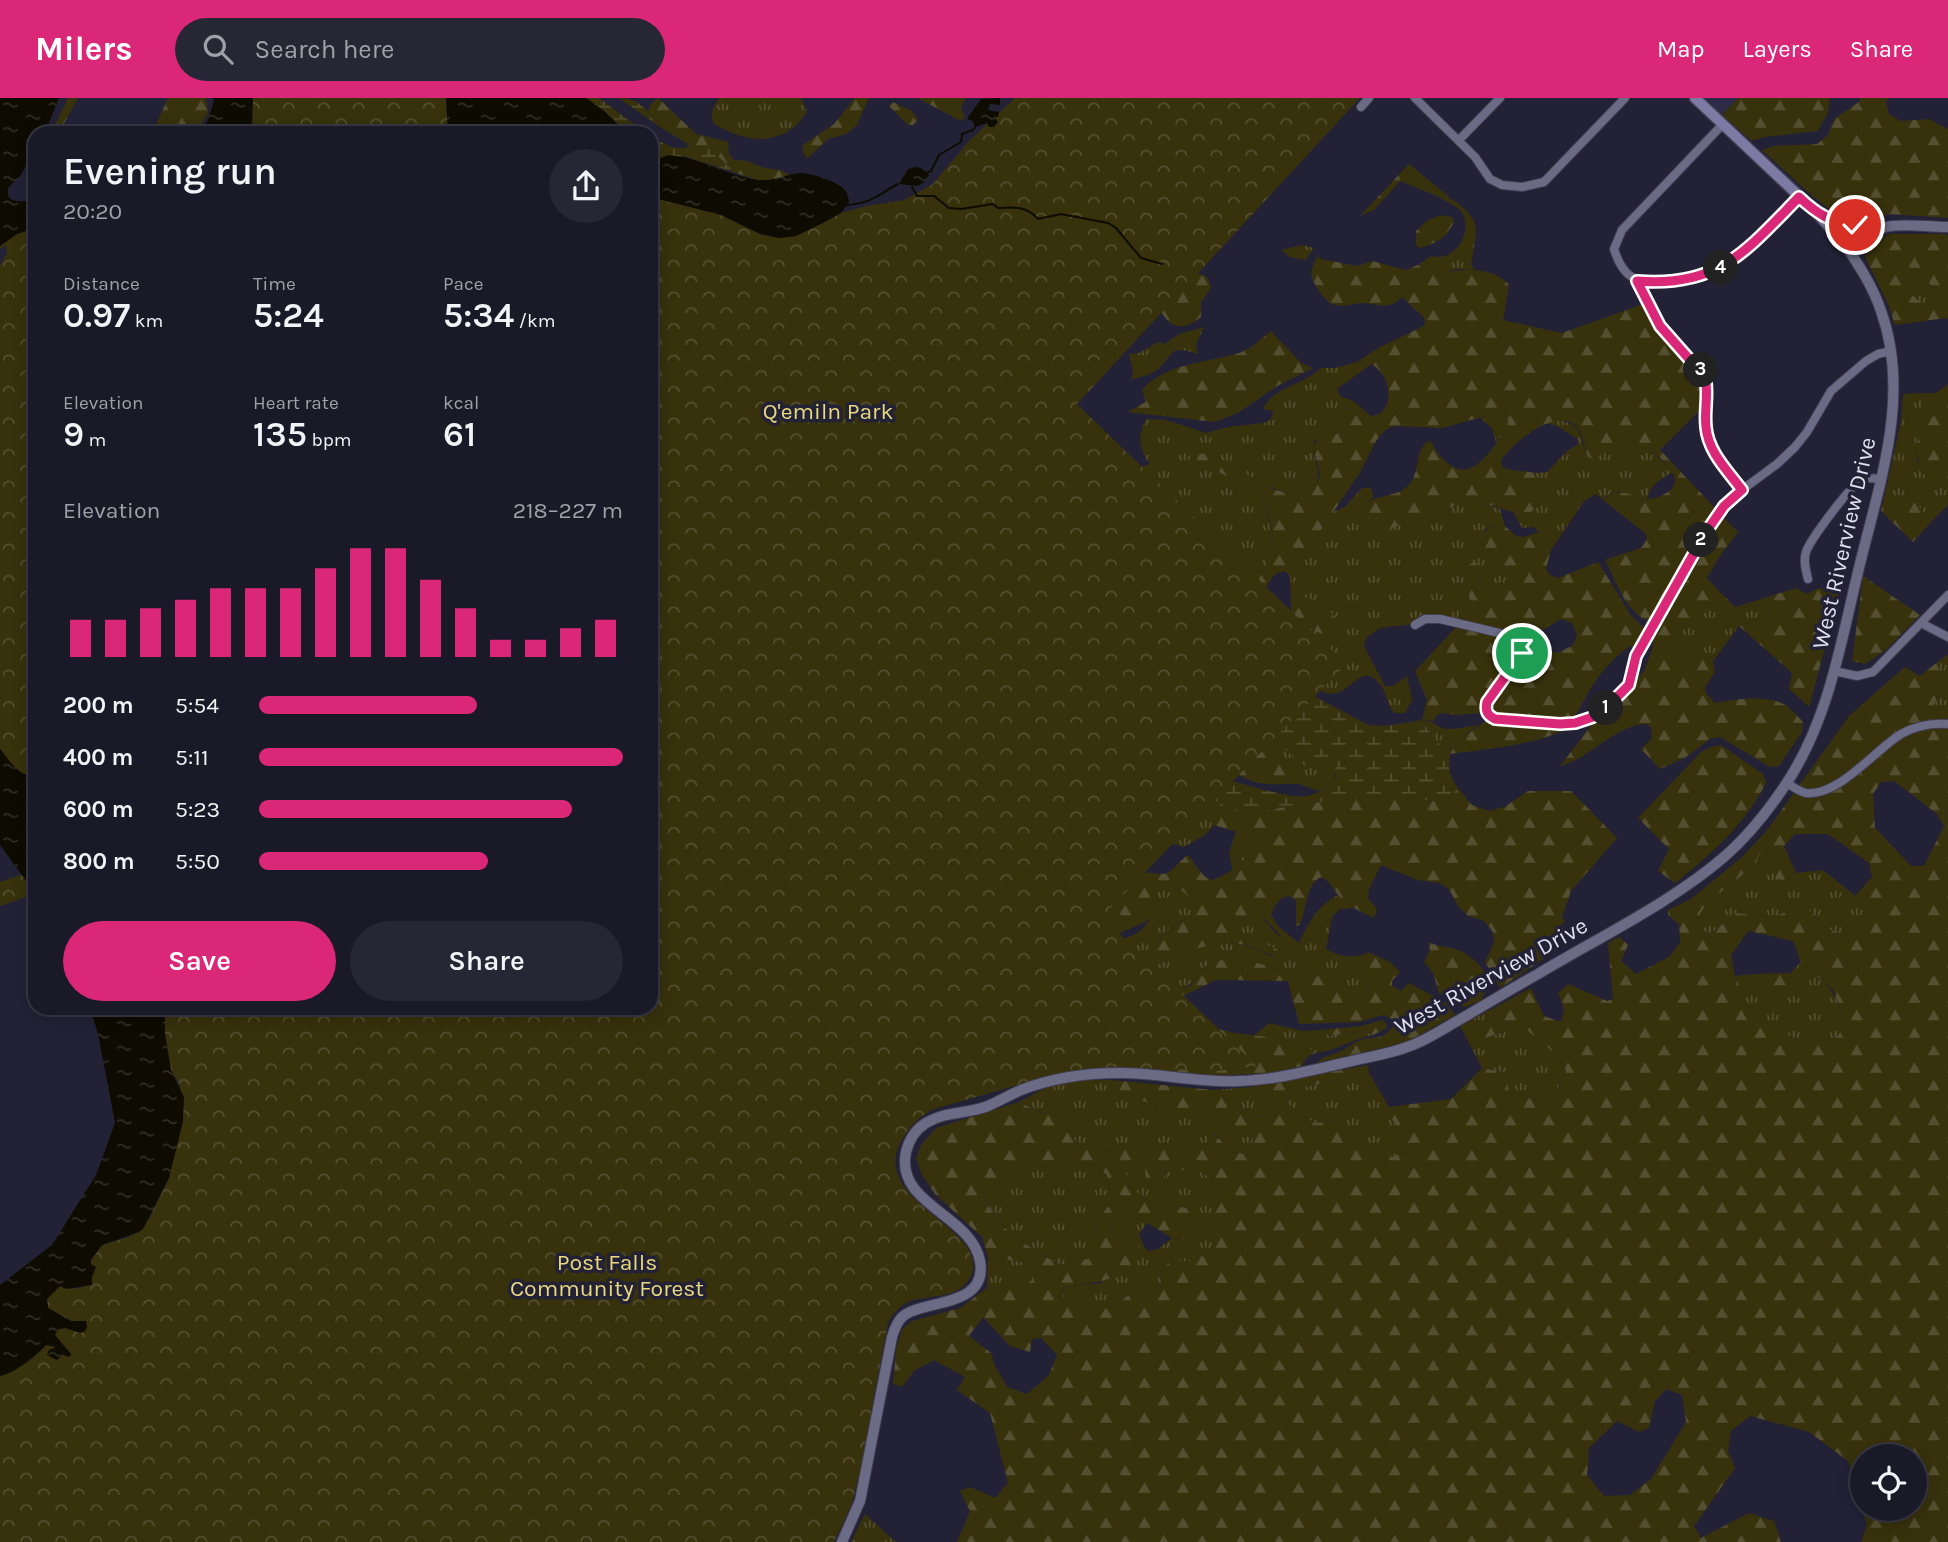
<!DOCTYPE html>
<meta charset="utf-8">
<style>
:root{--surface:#1a1928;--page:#272634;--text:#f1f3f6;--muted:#9fa0a8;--line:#383845;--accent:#db2777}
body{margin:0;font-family:Karla,sans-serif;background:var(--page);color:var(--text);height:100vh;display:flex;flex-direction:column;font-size:26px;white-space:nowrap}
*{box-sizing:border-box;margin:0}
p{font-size:23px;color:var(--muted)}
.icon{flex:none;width:38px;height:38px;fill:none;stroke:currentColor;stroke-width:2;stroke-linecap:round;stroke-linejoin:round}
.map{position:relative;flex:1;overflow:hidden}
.panel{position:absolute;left:28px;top:28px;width:630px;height:889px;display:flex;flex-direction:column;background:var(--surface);border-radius:21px;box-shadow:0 4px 18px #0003,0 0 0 2px var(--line)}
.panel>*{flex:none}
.controls{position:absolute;left:1850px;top:1346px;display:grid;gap:14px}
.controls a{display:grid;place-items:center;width:77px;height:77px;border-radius:50%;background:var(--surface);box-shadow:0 4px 18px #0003,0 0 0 2px var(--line);font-size:35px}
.pin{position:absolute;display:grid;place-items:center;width:60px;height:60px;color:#fff;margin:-30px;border:4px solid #fff;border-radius:50%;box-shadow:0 2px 7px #0007}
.km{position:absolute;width:35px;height:35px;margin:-18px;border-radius:50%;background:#222;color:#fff;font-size:19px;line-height:35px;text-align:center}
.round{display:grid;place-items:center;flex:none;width:74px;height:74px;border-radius:37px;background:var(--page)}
.headline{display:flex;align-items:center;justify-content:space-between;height:119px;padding:0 35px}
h1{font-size:38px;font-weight:600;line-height:52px}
.figures{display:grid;grid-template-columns:repeat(3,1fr);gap:10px;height:119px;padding:7px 35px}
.figures div{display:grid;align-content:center}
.figures b{font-size:35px;font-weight:600}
.figures small{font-size:19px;font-weight:400}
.figures p{font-size:19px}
.chart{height:196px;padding:14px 35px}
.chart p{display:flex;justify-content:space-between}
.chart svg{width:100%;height:126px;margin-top:7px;stroke:var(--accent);stroke-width:6}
.primary-button{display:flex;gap:14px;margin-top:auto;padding:14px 35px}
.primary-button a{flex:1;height:80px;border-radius:42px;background:var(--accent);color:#fff;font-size:28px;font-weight:600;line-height:80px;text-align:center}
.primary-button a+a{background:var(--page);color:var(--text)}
ul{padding:0 35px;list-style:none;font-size:23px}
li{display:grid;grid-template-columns:112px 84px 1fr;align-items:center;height:52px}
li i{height:18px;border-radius:9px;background:var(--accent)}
header{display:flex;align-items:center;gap:42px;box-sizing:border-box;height:98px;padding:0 35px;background:var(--accent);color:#fff}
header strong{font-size:33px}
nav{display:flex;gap:38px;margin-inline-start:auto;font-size:24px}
.search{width:490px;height:63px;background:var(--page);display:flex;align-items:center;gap:18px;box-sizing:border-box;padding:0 24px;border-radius:38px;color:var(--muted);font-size:26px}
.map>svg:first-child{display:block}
.built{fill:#2c2a46}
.grass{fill:url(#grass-tufts)}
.forest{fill:url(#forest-firs);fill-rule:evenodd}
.wetland{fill:url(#wetland-marsh)}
.park{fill:url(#park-crowns)}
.water{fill:url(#water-ripples)}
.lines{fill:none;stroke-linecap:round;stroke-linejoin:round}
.stream{stroke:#0e0b00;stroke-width:2}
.minor-casing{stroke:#3f3e50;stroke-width:10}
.tertiary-casing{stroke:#3f3e50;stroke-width:12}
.secondary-casing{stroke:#3f3e50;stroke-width:13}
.minor{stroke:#6c6b85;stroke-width:8}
.tertiary{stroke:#6c6b85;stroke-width:10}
.secondary{stroke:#7d7ba4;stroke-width:10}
.route-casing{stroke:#fff;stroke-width:14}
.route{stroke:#db2777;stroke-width:9}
.labels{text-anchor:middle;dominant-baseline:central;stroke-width:7;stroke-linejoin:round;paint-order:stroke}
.park-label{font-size:23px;fill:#e8d97f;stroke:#232136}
.street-label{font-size:23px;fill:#e1e1f0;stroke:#232136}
</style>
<header>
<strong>Milers</strong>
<div class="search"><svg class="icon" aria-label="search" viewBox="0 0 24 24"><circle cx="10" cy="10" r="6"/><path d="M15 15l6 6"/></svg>Search here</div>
<nav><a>Map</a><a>Layers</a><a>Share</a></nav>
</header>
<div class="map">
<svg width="1948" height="1444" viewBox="0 0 1948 1444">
<defs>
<pattern id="grass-tufts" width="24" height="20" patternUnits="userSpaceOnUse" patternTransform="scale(1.75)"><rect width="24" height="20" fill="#37310c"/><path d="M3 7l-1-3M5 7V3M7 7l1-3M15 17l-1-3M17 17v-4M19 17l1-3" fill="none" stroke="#544f30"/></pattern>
<pattern id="forest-firs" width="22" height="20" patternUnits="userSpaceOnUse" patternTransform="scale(1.75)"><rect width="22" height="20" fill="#37310c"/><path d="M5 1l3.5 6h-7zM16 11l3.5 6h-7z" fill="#544f30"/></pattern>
<pattern id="wetland-marsh" width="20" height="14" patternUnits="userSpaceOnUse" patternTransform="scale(1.75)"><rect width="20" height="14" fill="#37310c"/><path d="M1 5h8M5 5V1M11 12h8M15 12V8" fill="none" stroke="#544f30"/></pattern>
<pattern id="park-crowns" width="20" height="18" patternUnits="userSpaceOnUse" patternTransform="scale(1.75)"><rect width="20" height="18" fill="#37310c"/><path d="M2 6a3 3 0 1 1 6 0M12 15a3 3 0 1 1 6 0" fill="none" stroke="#544f30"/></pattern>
<pattern id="water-ripples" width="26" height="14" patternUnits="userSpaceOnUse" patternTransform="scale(1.75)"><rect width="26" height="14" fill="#0e0b00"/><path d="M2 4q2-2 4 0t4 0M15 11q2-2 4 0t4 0" fill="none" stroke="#312e26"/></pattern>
</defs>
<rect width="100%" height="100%" fill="#232136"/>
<path class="built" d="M1704 0H1738L1722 17Z"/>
<path class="grass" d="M719 0H801L807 13C789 45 753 47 724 31 719 29 713 27 712 21 710 13 716 6 719 0Z
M1808 94 1840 101 1860 114 1890 116C1845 126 1843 123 1808 94Z
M1442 97C1455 101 1472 114 1475 127 1478 138 1472 155 1471 167L1475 172 1457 171 1440 176 1420 166 1431 158C1455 165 1475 133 1461 113 1456 107 1443 102 1437 98Z
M1302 147 1314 150 1305 162 1290 159 1281 152Z
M1913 176C1928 178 1934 195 1948 199V213C1925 211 1917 206 1905 185L1906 180Z
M1204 229 1196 246 1198 256C1168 247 1176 254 1158 271 1152 277 1139 279 1131 282L1133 274 1129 256 1139 255 1158 244 1164 246 1179 236Z
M1357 264 1372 266 1338 290V294L1340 298 1353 303 1372 319 1356 316 1345 309 1339 315 1345 329 1343 334 1314 343C1311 359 1322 372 1316 387L1286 395 1187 356 1258 396C1270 410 1273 444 1268 461 1265 473 1255 486 1250 497L1319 535 1335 532 1333 517 1297 498 1291 501 1290 479 1285 473 1308 451 1333 414 1345 409 1361 391 1367 389 1372 391 1373 399 1364 408 1424 417 1452 409 1465 402H1473L1500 411 1505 428 1491 427 1485 432 1482 457 1507 470 1511 476 1508 486 1491 495C1478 489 1478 481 1478 467L1464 481C1472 503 1474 510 1451 522L1380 530 1366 540 1364 548 1385 588H1393L1407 578 1412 602 1405 615H1394C1387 606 1386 593 1379 585 1359 562 1350 602 1326 595 1321 593 1315 589 1311 586L1270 639 1305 668 1335 669C1337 684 1329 687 1318 693L1299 686H1286L1290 681 1236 646 1214 701V727L1205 737 1184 749 1171 745 1094 743 1138 955 1139 970 1111 968 1053 299 1135 371 1150 366C1139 352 1137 337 1146 321L1166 322 1206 335 1228 329 1264 325 1270 322 1273 316V313L1263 311C1272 290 1305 286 1321 270H1335Z
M1923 295 1917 362 1926 379 1948 383V407L1931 424 1917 407 1902 404 1887 419 1881 413 1901 323 1903 296Z
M1493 316 1502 317 1508 323 1507 331 1496 344 1492 330 1480 320Z
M1559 322C1587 329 1577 339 1588 359L1593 361C1602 356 1612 348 1622 345 1640 340 1663 363 1674 374 1661 380 1651 386 1647 401 1627 401 1623 385 1602 401L1596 396 1584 403 1562 436 1539 434 1534 429 1522 430 1513 414H1531L1541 388 1535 375 1547 374 1566 354 1578 346V341L1557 328 1545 325Z
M1719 493 1735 509 1762 507 1768 511 1770 515 1768 519 1739 528 1713 563 1712 559 1700 558 1691 565C1677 562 1674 554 1670 542L1674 533 1682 525 1694 527 1698 524Z
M1947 557H1948V621L1938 620 1934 608 1940 590V562Z
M1422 622C1436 624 1434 627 1443 630 1454 633 1468 628 1478 627L1457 644 1450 656 1435 642Z
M1236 733 1250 738 1253 745 1250 755 1233 774 1229 755Z
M1766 746 1776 748 1779 762 1773 771 1783 782 1796 775 1823 772 1870 810 1873 822 1849 840 1826 830 1810 813 1793 812 1772 819 1736 815 1710 836 1699 831 1697 821 1706 806 1751 770Z
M1159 787C1176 787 1194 796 1195 815 1188 824 1178 824 1170 830 1154 842 1159 854 1137 862L1116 845C1123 840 1136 837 1141 832 1145 828 1153 818 1153 813 1155 802 1148 795 1159 787Z
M1338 797 1354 810 1340 811 1332 819 1326 851C1339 858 1348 860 1363 857L1361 876 1368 892V900L1354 911H1348L1345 904V884L1280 872 1251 863 1206 868C1198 883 1189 888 1173 894L1146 872C1176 859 1213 837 1247 848 1256 851 1265 855 1273 859L1277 851 1239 837 1235 831 1250 814 1258 815 1276 836 1300 849 1299 845C1309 824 1317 808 1338 797Z
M1801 864C1827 887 1839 893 1844 929L1835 942 1805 945 1767 927 1749 909 1735 878 1755 876 1772 896 1795 887 1790 875Z
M1503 905 1480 933 1484 941 1521 927 1560 960 1566 973 1558 990 1535 1002 1509 994 1506 975 1482 970 1460 928Z
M1269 925 1303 933 1320 932 1330 938 1362 933 1373 937C1352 941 1336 953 1315 955L1306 949 1255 937Z
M1369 975 1389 1009 1390 1019 1404 1035 1405 1053 1392 1059 1366 1048 1338 1023 1314 1025 1285 1004 1290 992Z
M1084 982H1111V992L1170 1012 1205 1011 1231 1034 1253 1040 1251 1057 1233 1054 1213 1034 1206 1049 1084 1052 1067 1033 1068 1018 1043 1015 1019 1004 1051 987Z
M1250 989 1266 1007 1267 1017 1254 1018 1213 992Z
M1049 1062 1095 1068 1107 1077 1112 1104 1094 1126 1101 1144 1095 1159 1061 1167C1029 1149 992 1130 983 1092L1018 1068Z
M1137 1064 1145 1069 1161 1084 1167 1072H1199L1213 1082 1218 1103 1209 1127 1214 1147 1192 1163 1169 1164 1162 1173 1161 1188 1150 1197C1128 1192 1132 1197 1115 1207 1109 1210 1100 1212 1093 1214L1061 1198 1064 1189 1101 1185 1136 1142 1120 1140 1111 1130 1119 1117 1130 1115 1147 1125 1139 1136 1144 1149 1148 1153 1158 1151 1172 1140 1184 1141 1190 1111 1148 1102 1127 1087 1125 1070Z
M988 1159 1038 1166 1042 1174 1025 1188 987 1190Z
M865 1416 896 1444H851Z"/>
<path class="forest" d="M68 0H78L59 35H51Z
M168 0H206L208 15 196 35H152Z
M658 0 696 36 728 44 729 56 734 62C749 62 750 65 762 69 773 73 781 69 790 78L771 82H758L736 75 710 51 688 46 658 28 648 13 651 6Z
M855 0H869L857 27 846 36 828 41 807 61 803 54V47L834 26Z
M917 0H966L961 9 965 19 961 23Z
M1738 0H1830L1828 14 1818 33 1764 39 1752 43 1722 17Z
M1860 0H1888L1886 4 1889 16 1901 23 1929 21 1948 31V120L1860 114 1840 101 1808 94 1762 52 1773 48 1817 46 1828 37 1834 21 1859 4Z
M893 4 912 13 918 22 913 27H908L889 8Z
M1409 66 1449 99 1437 98 1400 83 1374 112 1360 118Z
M1440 117 1452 119 1454 124C1447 139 1436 146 1420 150L1416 147V133L1427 123Z
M1890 136H1945L1948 138V199C1932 194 1925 171 1906 180L1905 185C1917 206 1925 210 1948 213V222L1946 220 1895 227 1888 206 1865 159C1869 145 1878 141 1890 136Z
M1317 158 1321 161 1357 168 1372 163 1406 172 1420 166 1440 176C1460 170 1495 169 1509 187L1503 222 1562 235 1643 206 1659 231 1703 280 1704 308 1660 352 1717 412 1652 524C1627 518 1617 485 1606 464L1607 461 1641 450 1647 441 1646 436 1602 401C1630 381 1641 415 1669 393 1691 376 1644 344 1628 345 1616 345 1603 356 1593 361L1588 359C1583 350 1584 335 1576 328 1555 309 1513 345 1501 362L1502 369C1512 374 1524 372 1535 375L1541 388 1539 408 1531 414H1513L1473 402H1465L1452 409 1424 417 1373 438 1367 435C1346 387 1396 408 1411 384 1420 371 1415 353 1428 343L1432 344C1436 355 1440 359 1449 366 1473 386 1493 348 1507 331L1508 323 1502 317 1493 316 1442 330 1395 328 1385 332 1376 343 1361 373 1308 451 1285 473C1274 474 1269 482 1266 492L1250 497C1255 486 1265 473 1268 461 1273 443 1271 410 1258 396L1185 355 1211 356 1273 391 1286 395 1316 387 1320 377 1313 348 1318 341 1343 334C1346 325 1338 318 1340 310 1351 309 1359 319 1371 318 1396 316 1392 278 1373 267 1369 265 1362 265 1357 264L1380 249 1424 228 1425 221 1402 199C1386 214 1379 205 1360 205 1351 206 1341 210 1332 206 1324 202 1311 184 1311 174 1312 169 1315 163 1317 158Z
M1195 174 1207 179 1211 190 1201 204V219C1184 233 1172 231 1161 214Z
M1271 233 1301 265 1313 270 1277 288 1238 315 1214 324 1127 314 1146 304 1142 292C1165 265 1207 265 1239 255 1251 251 1261 241 1271 233Z
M1948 286V383C1941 382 1931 382 1926 378 1910 369 1922 312 1923 295H1936Z
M1911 403 1917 406 1931 424 1913 444 1887 419 1902 404Z
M1721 417 1738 434 1719 459 1707 480 1719 493 1698 524 1694 527 1682 525 1674 533 1670 542C1674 554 1677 562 1690 565L1700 558 1708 556 1712 559 1715 574 1705 589 1706 595 1715 605C1735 601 1769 596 1787 608 1793 613 1798 619 1803 624L1802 634 1779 668 1770 669 1720 639 1710 641 1686 659 1660 671 1641 651 1651 641 1652 632 1648 626C1617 625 1590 661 1560 668L1597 620 1630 591 1644 573 1652 552 1656 528 1714 425Z
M1492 427 1505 428 1516 438 1523 439 1539 434 1562 436 1551 452 1546 471 1550 477 1558 480 1598 464 1632 519 1648 533 1637 551 1630 548C1602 567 1589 593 1573 622L1561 624 1495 619 1489 611 1490 605 1528 551 1538 549 1557 555 1572 548 1577 537 1572 525 1561 521 1539 534 1517 537 1451 522C1474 510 1472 503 1464 481L1470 466 1475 464 1478 467C1478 481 1478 489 1491 495L1508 486 1511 476 1507 470 1482 457C1480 445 1482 435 1492 427Z
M1863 478 1920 517 1886 552 1865 566 1852 563Z
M1796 490 1807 496 1819 490 1840 494 1809 609 1789 591 1792 575 1739 528 1768 519 1770 515 1768 511 1761 507 1735 509Z
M1297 498C1314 499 1346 514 1332 536 1317 539 1301 525 1291 514V501Z
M1457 528 1515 541 1519 545 1521 554 1485 604 1482 615 1457 617 1441 615 1437 617 1434 623 1422 622 1427 602 1415 573Z
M1940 562V590L1934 608 1938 620 1948 621V1444H1861L1867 1427 1862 1411 1914 1410V1358H1862V1409L1848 1363 1809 1334 1750 1318 1731 1333 1728 1353 1735 1370 1694 1428 1701 1440 1749 1415 1774 1423 1781 1444H957L970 1413 960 1393 970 1389 995 1400 1008 1385 990 1315 957 1292 965 1279 934 1262 914 1273 902 1289 893 1286 896 1252 902 1231 912 1223 960 1210 987 1190 1025 1188 1041 1174 1038 1166 988 1159 982 1139 935 1096 922 1077 916 1060 921 1047 936 1030 1019 1004 1042 1015 1068 1018 1067 1033 1084 1052 1206 1049 1212 1034 1233 1054 1250 1057 1253 1040 1231 1034 1205 1012H1170L1110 992 1111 982 1213 992 1254 1018 1266 1017V1007L1250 989 1368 967 1369 975 1290 992 1285 1004 1314 1025 1338 1023 1366 1048 1392 1059 1405 1053 1404 1036 1390 1019 1389 1009 1451 1001 1482 970 1506 975 1509 994 1535 1002 1558 990 1566 973 1560 960 1521 927 1483 941 1480 933 1503 905 1531 890 1544 918 1561 924 1564 911 1558 895 1568 886 1607 903 1613 901 1608 845 1619 839 1628 847 1621 863 1636 876 1669 859 1680 844 1679 826 1668 817V812L1691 801 1742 759 1768 731 1849 618 1905 569 1920 578ZM1894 683 1937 716 1944 728 1924 768H1911L1875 730 1873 696 1881 684ZM1795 736H1828L1869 765 1872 779 1854 799 1870 810 1873 821 1849 840 1826 830 1810 813 1793 812 1772 819 1736 815 1710 836 1699 831 1697 821 1706 806 1751 770 1766 747 1776 749 1779 762 1773 771 1775 780 1783 782 1796 775 1784 748ZM1748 833 1793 843 1801 864 1834 893 1842 916 1844 929 1835 942 1805 945 1767 927 1749 909 1735 878 1731 857ZM1049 1062 1095 1068 1107 1077 1112 1104 1094 1126 1101 1144 1095 1159 1060 1167C1029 1149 992 1130 983 1093L1018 1068ZM1137 1064 1145 1069 1146 1081 1161 1084 1167 1072H1199L1213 1082 1218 1103 1209 1127 1214 1147 1192 1163 1169 1164 1162 1173 1161 1188 1150 1197C1128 1192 1132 1197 1115 1207 1109 1210 1100 1212 1093 1214L1061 1198 1064 1189C1096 1185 1121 1183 1143 1157L1137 1142 1120 1140 1111 1130 1119 1117 1130 1115 1172 1140 1184 1141 1196 1124 1190 1111 1148 1102 1127 1087 1126 1070ZM983 1219 1010 1248 1030 1254 1032 1241 1041 1240 1057 1257 1049 1277 1027 1296 1007 1289 995 1268 991 1255 969 1238ZM1666 1291 1682 1297 1686 1324 1651 1381 1630 1397 1604 1398 1587 1377 1589 1350 1617 1323 1639 1334 1649 1330 1655 1303Z
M1488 621 1573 628C1534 648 1493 650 1450 656L1457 644Z
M1236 646C1251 651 1304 663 1286 686 1267 687 1251 686 1236 675Z
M1721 647 1763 676 1766 685C1745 726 1711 757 1675 785L1658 773 1669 751 1638 720 1701 654 1711 649Z
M1458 690 1472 707 1490 713 1506 708 1528 693H1571L1617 740 1571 793 1562 819 1565 823 1558 830 1569 844 1500 890 1485 864 1494 844 1493 834 1484 823 1468 818 1458 808 1449 791 1439 785 1417 782 1381 767 1369 791 1368 800 1377 811 1374 820C1361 814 1350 809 1340 799 1333 792 1331 783 1321 779 1304 788 1308 812 1299 827L1296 828V803C1286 790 1274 806 1271 817L1279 829 1299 845 1300 850C1279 845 1270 817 1250 814L1235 831 1239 837 1277 851 1282 857 1281 859C1268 858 1258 850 1245 847 1211 839 1176 859 1146 872L1173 894 1191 887 1212 862 1251 863 1280 872 1296 874H1334L1345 884V904L1348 910 1354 911 1368 900V891L1361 876 1363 857 1368 854 1390 864 1400 874 1392 883V888L1401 893 1409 885 1446 905 1455 917 1407 944 1317 965C1323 957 1333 957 1341 953 1348 950 1353 944 1361 942 1377 938 1384 943 1394 926L1392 921 1383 917 1359 924 1299 926 1288 883 1216 882 1181 899 1188 921C1202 925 1216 931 1230 934 1250 938 1303 940 1315 955L1306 960 1302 968 1270 975 1210 978 1139 970 1138 955 1070 858 1135 774 1165 776 1171 773 1187 757C1196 765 1201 780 1213 782 1231 774 1247 765 1253 745L1250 738 1214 727V701L1260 716 1279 710 1300 706 1385 698 1433 703 1448 700ZM1159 787C1176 787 1194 796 1195 815 1188 824 1178 824 1170 830 1154 842 1159 854 1137 862L1113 840C1123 831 1146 827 1152 818 1158 807 1146 796 1159 787Z
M1428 844C1437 848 1442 848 1451 850 1469 854 1481 867 1490 882L1481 903 1464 909 1439 895 1433 875 1424 864 1430 852Z
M1790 875 1795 887 1785 898 1772 896 1755 876Z
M1382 922 1386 925 1387 930 1373 937 1362 933 1330 938 1320 932 1361 928Z"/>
<path class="wetland" d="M586 0H599L646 35H627L603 12Z
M619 0C640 0 647 12 658 28Z
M651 39 674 50H686L688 46 710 51 736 75 684 58 656 62 651 60Z
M1299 590 1368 627 1386 628 1422 622 1435 642 1450 656C1448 670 1449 678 1458 690L1448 700 1433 703 1385 698 1300 706 1279 710 1260 716 1222 709 1214 701 1199 673C1222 679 1285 701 1306 698 1316 697 1331 687 1336 678L1335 669 1305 668 1270 639Z"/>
<path class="park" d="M253 0H446L448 35H249L252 25Z
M1015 0H1360L1077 306 1346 566 1102 819 1257 968 1217 973 1124 969 1081 974 1032 983 934 1011C920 1018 911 1027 903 1040 864 1102 987 1128 972 1175 962 1204 927 1195 906 1205 898 1209 893 1217 888 1224L861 1368 851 1408 834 1444H0V1278C14 1275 37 1258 46 1247L56 1249 63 1257 71 1256 54 1237 59 1231 65 1230 80 1235 71 1223 48 1210 47 1201 60 1187C69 1193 87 1192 91 1180 93 1175 91 1168 91 1162L102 1147 129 1139 149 1121 169 1080 183 1023 180 987 171 972 165 936V910H651V99L721 117 761 136 779 140 796 138 841 115 866 108 904 102 933 86 970 42Z
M35 130V651L33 650 31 673 28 677C16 676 8 660 0 651V168L7 155 6 147 0 151V148L17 136Z
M29 774 35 782V796L0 808V784Z"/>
<path class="water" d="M0 0H59L45 34 35 35C35 52 29 64 20 78 17 82 10 86 8 91 4 107 27 103 35 102V130L17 136 0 148Z
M212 0H253L252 25 249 35H201L208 22 214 2Z
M446 0H586L603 12 627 35H448Z
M1000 0V7L990 6 988 12 999 14 998 19H994L998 24 994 29H989L987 25 975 29 973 23 967 21 981 1Z
M668 57C699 59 727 77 758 82 773 84 786 76 801 75 811 75 840 84 846 93 847 94 849 102 849 104L841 115 823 125 796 138 779 140 760 136 721 117 651 99V60L656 62Z
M915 69 921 70 929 77 924 84 918 88 899 86 908 71Z
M33 650 35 652V795L0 747V651C8 660 16 675 28 677L31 673Z
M90 910H165V936L171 972 184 999 183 1023 169 1080 142 1133 102 1147 91 1162V1166L96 1169 92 1179V1187L66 1191 60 1188 47 1201 48 1210 71 1223H86L87 1229 85 1233 81 1235 65 1230 59 1231 55 1237 71 1256 70 1259 63 1257 57 1262 47 1257 49 1252 56 1249 46 1247C36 1258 15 1275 0 1278V1187L52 1147 96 1077 115 1025 98 936Z"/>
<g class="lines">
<path class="stream" d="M926 75 931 73 939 57 961 44 962 36 973 32 976 28
M912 89 917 98H934L949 110 961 111 993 106 998 110C1015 109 1026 108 1038 121L1061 116 1108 125 1116 130 1141 160 1162 166
M846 107C873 105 877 97 898 86"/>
<defs>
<path id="minor" d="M1415 0 1475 59 1490 81 1502 87 1522 89 1544 84 1625 0
M1361 9 1369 0
M1723 26 1622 132 1614 151C1622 177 1634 186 1661 184 1677 182 1694 181 1709 176 1745 163 1773 125 1799 99
M1459 42 1500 0
M1637 183 1660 228 1705 279C1709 295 1705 312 1706 329 1708 354 1728 373 1742 392
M1808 481C1806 473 1803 463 1806 454 1810 442 1852 385 1863 381 1868 379 1875 381 1880 381
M1921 525 1948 539
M1415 527 1425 521H1440L1516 539C1522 544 1524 547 1522 555L1487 604C1485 613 1487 617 1495 621L1560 626 1575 625 1593 619 1609 607 1629 587 1635 558 1714 421 1735 397 1777 366 1795 349 1807 334 1831 293 1866 263 1878 256 1891 253
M1834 573 1857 578 1873 574 1948 497
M1787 685C1793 689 1800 694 1806 695 1838 699 1875 652 1901 636 1915 628 1932 625 1948 626"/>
<path id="tertiary" d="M1816 114 1849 127H1879
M842 1444 860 1403 892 1239C895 1230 898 1221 906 1216 929 1202 988 1208 980 1163 971 1116 895 1107 906 1054 909 1042 916 1031 926 1025 945 1013 968 1016 988 1008 999 1003 1010 997 1021 992 1052 980 1087 975 1120 975 1160 975 1200 985 1239 983 1276 982 1312 972 1348 964 1368 959 1390 956 1410 948 1427 942 1443 931 1459 922 1485 907 1511 891 1538 876 1598 840 1672 804 1724 759 1747 739 1767 714 1784 689 1828 625 1840 548 1858 474 1878 389 1912 299 1881 213 1873 189 1860 169 1846 148 1886 120 1902 128 1948 129"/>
<path id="secondary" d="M1695 0 1816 114 1846 148"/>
</defs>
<use href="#minor" class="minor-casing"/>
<use href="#tertiary" class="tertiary-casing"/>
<use href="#secondary" class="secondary-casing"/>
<use href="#minor" class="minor"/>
<use href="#tertiary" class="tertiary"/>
<use href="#secondary" class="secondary"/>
</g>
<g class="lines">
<defs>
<path id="route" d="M1522 555 1487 604C1485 613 1487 617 1495 621L1560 626 1575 625 1593 619 1609 607 1629 587 1636 558 1706 434 1724 408 1742 392C1728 373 1708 354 1706 329 1704 312 1709 295 1705 279L1660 228 1637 183C1719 190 1747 152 1799 99 1815 114 1832 126 1855 127"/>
</defs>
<use href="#route" class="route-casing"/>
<use href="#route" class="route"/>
</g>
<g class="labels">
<g class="park-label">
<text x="828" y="313">Q'emiln Park</text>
<text x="607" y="1164">Post Falls<tspan x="607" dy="26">Community Forest</tspan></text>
</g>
<g class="street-label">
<text transform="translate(1844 445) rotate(-77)">West Riverview Drive</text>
<text transform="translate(1491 878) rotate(-29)">West Riverview Drive</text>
</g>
</g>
</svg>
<div class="controls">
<a><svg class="icon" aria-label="locate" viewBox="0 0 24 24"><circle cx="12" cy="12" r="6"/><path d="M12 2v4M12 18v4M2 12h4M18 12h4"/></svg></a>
</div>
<div class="pin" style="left:1522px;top:555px;background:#1e9e55"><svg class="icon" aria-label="arrive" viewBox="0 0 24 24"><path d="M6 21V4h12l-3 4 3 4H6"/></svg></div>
<div class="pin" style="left:1855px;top:127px;background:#d93025"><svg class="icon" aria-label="check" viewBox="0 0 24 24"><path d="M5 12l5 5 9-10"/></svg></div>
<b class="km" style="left:1606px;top:610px">1</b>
<b class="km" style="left:1701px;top:442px">2</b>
<b class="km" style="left:1701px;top:272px">3</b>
<b class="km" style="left:1721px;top:170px">4</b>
<section class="panel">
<div class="headline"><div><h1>Evening run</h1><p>20:20</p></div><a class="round"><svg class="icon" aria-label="share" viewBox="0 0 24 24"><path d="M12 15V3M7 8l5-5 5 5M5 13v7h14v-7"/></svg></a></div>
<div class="figures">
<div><p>Distance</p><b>0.97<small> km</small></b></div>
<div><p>Time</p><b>5:24</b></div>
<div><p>Pace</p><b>5:34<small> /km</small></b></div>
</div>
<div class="figures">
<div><p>Elevation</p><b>9<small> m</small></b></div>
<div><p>Heart rate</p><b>135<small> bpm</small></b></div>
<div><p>kcal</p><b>61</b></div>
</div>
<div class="chart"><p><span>Elevation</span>218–227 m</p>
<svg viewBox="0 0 160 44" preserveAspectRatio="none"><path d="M5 44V31M15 44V31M25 44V27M35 44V24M45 44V20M55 44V20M65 44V20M75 44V13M85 44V6M95 44V6M105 44V17M115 44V27M125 44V38M135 44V38M145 44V34M155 44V31"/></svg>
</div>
<ul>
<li><b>200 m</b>5:54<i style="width:60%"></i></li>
<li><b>400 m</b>5:11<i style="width:100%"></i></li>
<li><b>600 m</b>5:23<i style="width:86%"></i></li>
<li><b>800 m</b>5:50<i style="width:63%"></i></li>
</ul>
<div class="primary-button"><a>Save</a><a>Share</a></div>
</section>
</div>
